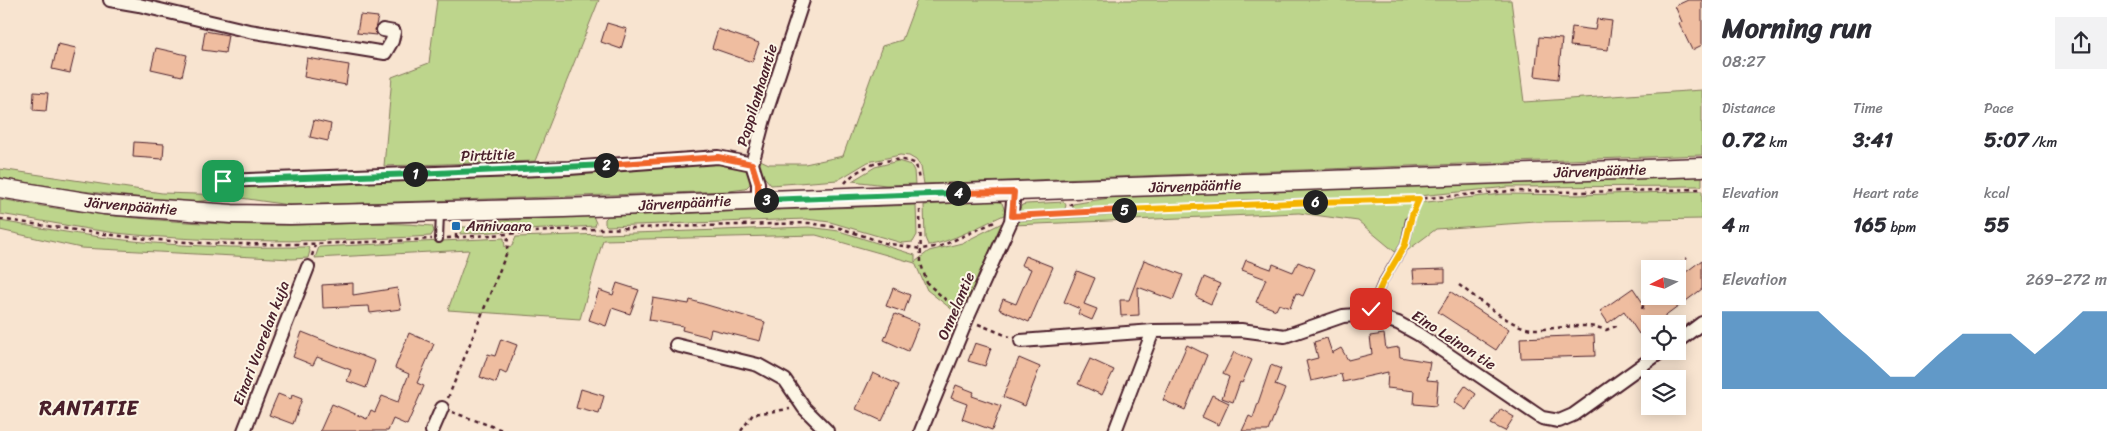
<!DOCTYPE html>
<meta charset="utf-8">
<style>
:root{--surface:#fff;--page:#f2f2f3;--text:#2b2b33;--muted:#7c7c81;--accent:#1f6fb2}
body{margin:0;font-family:Sriracha,sans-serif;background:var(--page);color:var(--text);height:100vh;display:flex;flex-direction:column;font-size:19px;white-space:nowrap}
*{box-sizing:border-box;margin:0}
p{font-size:16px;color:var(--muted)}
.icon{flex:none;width:28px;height:28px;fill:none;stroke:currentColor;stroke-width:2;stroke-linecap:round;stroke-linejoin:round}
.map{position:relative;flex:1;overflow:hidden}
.drawer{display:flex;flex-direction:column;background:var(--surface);width:425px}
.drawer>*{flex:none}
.needle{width:32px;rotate:264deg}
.fabs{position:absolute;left:1641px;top:260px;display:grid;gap:10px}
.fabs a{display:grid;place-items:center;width:45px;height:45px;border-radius:0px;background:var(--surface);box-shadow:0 2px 12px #0003;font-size:25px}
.pin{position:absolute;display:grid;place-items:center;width:42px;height:42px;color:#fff;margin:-21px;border-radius:10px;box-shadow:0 2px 8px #0006}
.km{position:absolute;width:25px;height:25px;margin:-12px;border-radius:50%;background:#222;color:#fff;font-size:14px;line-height:25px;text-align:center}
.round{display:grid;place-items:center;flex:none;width:52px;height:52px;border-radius:0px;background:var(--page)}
.summary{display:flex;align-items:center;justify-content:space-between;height:85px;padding:0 20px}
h1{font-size:28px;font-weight:800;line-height:38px}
.stats{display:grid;grid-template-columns:repeat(3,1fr);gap:8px;height:85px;padding:5px 20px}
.stats div{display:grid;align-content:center}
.stats b{font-size:21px;font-weight:800}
.stats small{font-size:14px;font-weight:400}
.stats p{font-size:14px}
.chart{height:140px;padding:10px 20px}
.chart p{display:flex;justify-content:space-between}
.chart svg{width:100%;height:90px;margin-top:5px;fill:var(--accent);opacity:.7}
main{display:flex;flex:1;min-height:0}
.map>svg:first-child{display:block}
.green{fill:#bdd58c;stroke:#847a5c}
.building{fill:#efbda0;stroke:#4a1f2b}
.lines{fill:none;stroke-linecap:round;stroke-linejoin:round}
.lane-casing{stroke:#4a1f2b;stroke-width:10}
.street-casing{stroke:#4a1f2b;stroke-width:16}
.secondary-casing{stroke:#4a1f2b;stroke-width:21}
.path{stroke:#4a1f2b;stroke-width:2.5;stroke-dasharray:4 4;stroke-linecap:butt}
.lane{stroke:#fcf5e5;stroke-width:6}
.street{stroke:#fcf5e5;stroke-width:12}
.secondary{stroke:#fcf5e5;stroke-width:18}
.split-1-casing{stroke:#fff;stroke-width:10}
.split-2-casing{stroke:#fff;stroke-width:10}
.split-3-casing{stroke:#fff;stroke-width:10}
.split-4-casing{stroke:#fff;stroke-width:10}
.split-5-casing{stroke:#fff;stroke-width:10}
.split-6-casing{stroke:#fff;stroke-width:10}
.split-7-casing{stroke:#fff;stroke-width:10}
.split-1{stroke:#22a559;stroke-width:6}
.split-2{stroke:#22a559;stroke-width:6}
.split-3{stroke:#f0652b;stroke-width:6}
.split-4{stroke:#22a559;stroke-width:6}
.split-5{stroke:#f0652b;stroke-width:6}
.split-6{stroke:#f5b400;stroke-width:6}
.split-7{stroke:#f5b400;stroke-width:6}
.poi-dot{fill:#1f6fb2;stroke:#fcf5e5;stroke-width:2}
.labels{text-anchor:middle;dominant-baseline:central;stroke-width:4;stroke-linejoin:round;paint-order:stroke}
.street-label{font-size:15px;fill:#4a1f2b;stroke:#fcf5e5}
.poi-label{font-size:15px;fill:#4a1f2b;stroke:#fcf5e5;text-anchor:start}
.district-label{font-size:20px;font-weight:bold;letter-spacing:1px;fill:#4a1f2b;stroke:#fcf5e5}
</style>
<main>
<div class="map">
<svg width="1702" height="431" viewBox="0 0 1702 431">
<rect width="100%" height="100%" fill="#f8e4d0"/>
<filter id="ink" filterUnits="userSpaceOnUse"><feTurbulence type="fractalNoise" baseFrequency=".02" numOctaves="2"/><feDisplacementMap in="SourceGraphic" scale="10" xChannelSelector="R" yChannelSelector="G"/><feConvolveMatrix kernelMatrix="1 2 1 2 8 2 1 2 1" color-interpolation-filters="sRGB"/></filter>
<g filter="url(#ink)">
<path class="green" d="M437 0H599L535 161 384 166 392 77 429 63Z
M917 0H1511L1524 102 1702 90V155L924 184 921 167 916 160 909 156 900 155 868 162 838 180 771 185 760 172 758 159 769 164H805L843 156 882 46 902 40Z
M898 161 911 165 914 171 915 184 886 185 852 181 875 167Z
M729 162 746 167 751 177 750 184 745 189 729 191 336 204 289 205 241 198V190L248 184Z
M0 169 162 193 230 195 227 198 193 202 159 200 73 190 0 178Z
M1702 176V186L1508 187 1419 196 1246 200 1086 210H1075L1072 207 1073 204 1115 197Z
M1702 191V219L1536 222 1436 229 1400 256 1358 221 1299 213 1013 225 1016 221 1246 207 1427 202 1503 194 1578 195Z
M0 199C87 215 176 224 265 225 320 226 376 220 432 226L434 231 431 236C326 242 221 244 116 233 77 228 39 220 0 214Z
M996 201 1002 203 1006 214C988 222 945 245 928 245L925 238 924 205Z
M1064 202 1066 205 1065 209 1061 211 1024 213 1018 211 1022 205 1026 204Z
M916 205 917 235 913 242 902 243 830 222 806 219 607 226 605 224V219L608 216Z
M593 216 596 223 595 226 460 234 461 227H478L499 221Z
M0 221C68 233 136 244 204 246 239 248 273 247 308 247L310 251 308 258 292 259 81 248 0 230Z
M1002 223 1003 225 978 275 963 318 927 290 915 263 816 235 603 240 580 319 448 310 469 250 315 258 319 247 504 238 505 247 512 246 516 237 809 227 839 231 915 255V262L929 251 962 243Z"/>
<path class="building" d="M1688 0H1702V45L1692 50 1679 23 1682 22 1675 6Z
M360 15 378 17 375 29 376 35 357 33Z
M1597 19 1612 21 1608 50 1570 46 1572 27 1595 30Z
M607 23 627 29 621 49 601 42Z
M718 29 759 43 752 62 712 48Z
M205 31 228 35 225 53 202 50Z
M1539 37 1562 39 1558 79 1535 76Z
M58 44 76 48 70 73 52 69Z
M156 48 187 55 182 76 151 69Z
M307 58 349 65 346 85 304 77Z
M34 92 48 93 46 111 33 110Z
M314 120 331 124 328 141 310 137Z
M134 142 164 144 163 159 133 157Z
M1025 256 1053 267 1029 322 999 309 1003 299 1016 304 1031 269 1021 265Z
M1144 260 1183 275 1173 300 1138 287 1139 315 1121 316 1120 300H1129Z
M1246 260 1271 269 1273 264 1293 272 1298 262 1315 269 1303 296 1296 293 1290 308 1279 304 1276 310 1256 302 1266 279 1242 270Z
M1702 260V289L1655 324H1650V326L1639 334 1624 311 1608 323 1600 311 1633 288 1643 303 1652 296H1678V278Z
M1445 269V282L1414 283 1413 270Z
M1077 271 1095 278 1084 304 1097 309 1092 320 1078 314 1080 309 1064 302Z
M1204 277 1220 284 1211 304 1196 297Z
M353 283V295L397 288 401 309 370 313 369 306 323 308 322 285Z
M617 283 639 290 630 314 612 308 606 326 589 320 599 290 613 295Z
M893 288 910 295 904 312 886 306Z
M1451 292 1509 330 1496 350 1438 312Z
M653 298 689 304 690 300 765 322 760 341 711 329 709 337 682 330 683 326 649 320Z
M895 314 919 324 908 351 884 340Z
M302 332 375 361 366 388 347 381 351 370 317 357 313 365 293 357Z
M409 333 434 344 417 383 424 386 407 425 393 419 388 431H320L332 404 367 419 371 410 375 412 382 396 398 402 409 374 395 368Z
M1384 334 1386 349 1399 347 1400 357 1430 362 1427 380 1438 381 1436 406 1414 404 1415 391 1387 388 1388 372 1343 382 1341 374 1311 381 1306 361 1318 358 1314 342 1327 338 1332 353 1341 348 1348 360 1372 354 1370 336Z
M1594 335 1595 356 1521 358 1520 338Z
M501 339 517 345 506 374 500 371 496 383 480 377 488 354 495 356Z
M975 343 991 348 985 366 968 361Z
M1187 345 1207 355 1185 410 1163 400Z
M1234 352 1252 360 1242 383 1240 382 1233 402 1222 398 1229 377 1223 374Z
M1019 358 1040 367 1025 406 1003 397Z
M1090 359 1114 370 1102 395 1078 384Z
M1271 365 1281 369 1275 385 1285 389 1278 406 1268 431H1242L1249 416 1253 418Z
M873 373 899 385 882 421 856 409Z
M956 385 974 392 972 396 1001 406 992 430 962 419 967 404 951 398Z
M1465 386 1476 394 1466 410 1454 402Z
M581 389 604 396 599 414 576 408Z
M278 394 291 399 292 395 302 399 293 424 269 415Z
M1212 395 1229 403 1219 425 1202 417Z
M1501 409 1514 417 1505 431 1491 424Z"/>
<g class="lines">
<defs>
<path id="lane" d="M439 239 440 213
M1369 314 1382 283 1405 245 1410 220"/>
<path id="street" d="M110 0 139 5 249 31 385 53 392 41 394 32 383 30
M223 181 569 168 718 157 752 164
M758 200V183L752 164 764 119 803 0
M1021 341 1153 331 1241 330 1285 336 1343 316 1369 314 1398 323 1418 334 1542 418 1559 421 1573 415 1662 351
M1678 341 1702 323
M676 345 758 365 785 380 804 408 827 431
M244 431 308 267
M432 431 442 408
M921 431 967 319 1011 221 1014 192
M1115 431 1153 331"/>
<path id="secondary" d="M0 188 104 205 232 214 290 215 564 208 846 197 1702 167"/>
</defs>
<use href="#lane" class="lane-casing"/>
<use href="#street" class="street-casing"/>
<use href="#secondary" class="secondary-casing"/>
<path class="path" d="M845 183C859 165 896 153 916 164L919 180
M920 210 921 264 927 283 957 310
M1413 211 1419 199
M1070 213 1071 203
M1024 216 1259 203 1403 200 1511 191 1582 192 1702 189
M0 219C68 229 135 240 204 243 280 246 356 243 432 239
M447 238 564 230 809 223 840 228 885 243 921 249 941 246 997 221
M456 238V226
M312 256 315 245
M1673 269 1687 258
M1459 285C1477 298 1511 328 1533 329 1557 330 1583 321 1606 330L1619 325
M1642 309 1650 286
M978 324 1010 337
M448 398 507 252 508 234
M452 412 505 431
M741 431 753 414 790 409"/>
<use href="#lane" class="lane"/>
<use href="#street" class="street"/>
<use href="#secondary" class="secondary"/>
</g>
</g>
<g class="lines" filter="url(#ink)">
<defs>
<path id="split-1" d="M223 181 415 174"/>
<path id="split-2" d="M415 174 606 165"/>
<path id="split-3" d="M606 165 718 157 752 164 758 183V200H766"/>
<path id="split-4" d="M766 200 958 193"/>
<path id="split-5" d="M958 193 1014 192 1012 216 1124 210"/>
<path id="split-6" d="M1124 210 1315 202"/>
<path id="split-7" d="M1315 202 1419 199 1412 215 1405 245 1382 284 1371 309"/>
</defs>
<use href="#split-1" class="split-1-casing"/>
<use href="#split-2" class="split-2-casing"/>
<use href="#split-3" class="split-3-casing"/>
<use href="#split-4" class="split-4-casing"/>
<use href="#split-5" class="split-5-casing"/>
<use href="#split-6" class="split-6-casing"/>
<use href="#split-7" class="split-7-casing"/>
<use href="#split-1" class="split-1"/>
<use href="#split-2" class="split-2"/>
<use href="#split-3" class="split-3"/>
<use href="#split-4" class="split-4"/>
<use href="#split-5" class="split-5"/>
<use href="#split-6" class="split-6"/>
<use href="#split-7" class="split-7"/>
</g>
<rect class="poi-dot" x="451" y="221" width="10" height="10" rx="2.5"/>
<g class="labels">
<g class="street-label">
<text transform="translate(757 95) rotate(-73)">Pappilanhaantie</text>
<text transform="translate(488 155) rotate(-2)">Pirttitie</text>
<text transform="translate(1600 171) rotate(-2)">Järvenpääntie</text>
<text transform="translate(1195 186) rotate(-2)">Järvenpääntie</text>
<text transform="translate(685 203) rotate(-3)">Järvenpääntie</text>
<text transform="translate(131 206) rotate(5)">Järvenpääntie</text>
<text transform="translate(956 306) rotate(-67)">Onnelantie</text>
<text transform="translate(1454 340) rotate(33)">Eino Leinon tie</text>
<text transform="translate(261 343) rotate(-69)">Einari Vuorelan kuja</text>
</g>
<g class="poi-label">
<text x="466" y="226">Annivaara</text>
</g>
<g class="district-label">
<text x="89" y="408">RANTATIE</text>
</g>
</g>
</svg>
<div class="fabs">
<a><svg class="needle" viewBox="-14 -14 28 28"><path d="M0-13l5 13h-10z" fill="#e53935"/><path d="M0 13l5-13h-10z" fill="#7c7c81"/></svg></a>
<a><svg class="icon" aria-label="locate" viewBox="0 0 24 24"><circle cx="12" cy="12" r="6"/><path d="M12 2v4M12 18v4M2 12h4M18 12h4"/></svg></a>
<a><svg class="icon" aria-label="layers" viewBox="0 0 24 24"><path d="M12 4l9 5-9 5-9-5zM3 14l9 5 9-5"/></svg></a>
</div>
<div class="pin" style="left:223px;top:181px;background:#1e9e55"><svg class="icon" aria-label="arrive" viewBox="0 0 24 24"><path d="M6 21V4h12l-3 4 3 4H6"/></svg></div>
<div class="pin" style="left:1371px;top:309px;background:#d93025"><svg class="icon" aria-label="check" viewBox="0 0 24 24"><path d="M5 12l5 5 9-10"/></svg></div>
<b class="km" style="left:415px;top:174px">1</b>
<b class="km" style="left:606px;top:165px">2</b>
<b class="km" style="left:766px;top:200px">3</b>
<b class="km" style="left:958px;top:193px">4</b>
<b class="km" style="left:1124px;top:210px">5</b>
<b class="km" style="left:1315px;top:202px">6</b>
</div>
<section class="drawer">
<div class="summary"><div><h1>Morning run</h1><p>08:27</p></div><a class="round"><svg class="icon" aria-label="share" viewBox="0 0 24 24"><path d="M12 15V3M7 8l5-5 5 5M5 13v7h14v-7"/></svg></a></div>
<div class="stats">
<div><p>Distance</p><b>0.72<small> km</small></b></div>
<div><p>Time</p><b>3:41</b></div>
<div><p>Pace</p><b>5:07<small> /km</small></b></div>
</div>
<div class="stats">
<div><p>Elevation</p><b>4<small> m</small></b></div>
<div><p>Heart rate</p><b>165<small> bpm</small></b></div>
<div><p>kcal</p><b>55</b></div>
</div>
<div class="chart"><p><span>Elevation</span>269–272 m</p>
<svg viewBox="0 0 160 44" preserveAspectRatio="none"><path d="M0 44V6L10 6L20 6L30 6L40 6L50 17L60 27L70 38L80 38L90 27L100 17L110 17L120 17L130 27L140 17L150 6L160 6V44z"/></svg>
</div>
</section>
</main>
